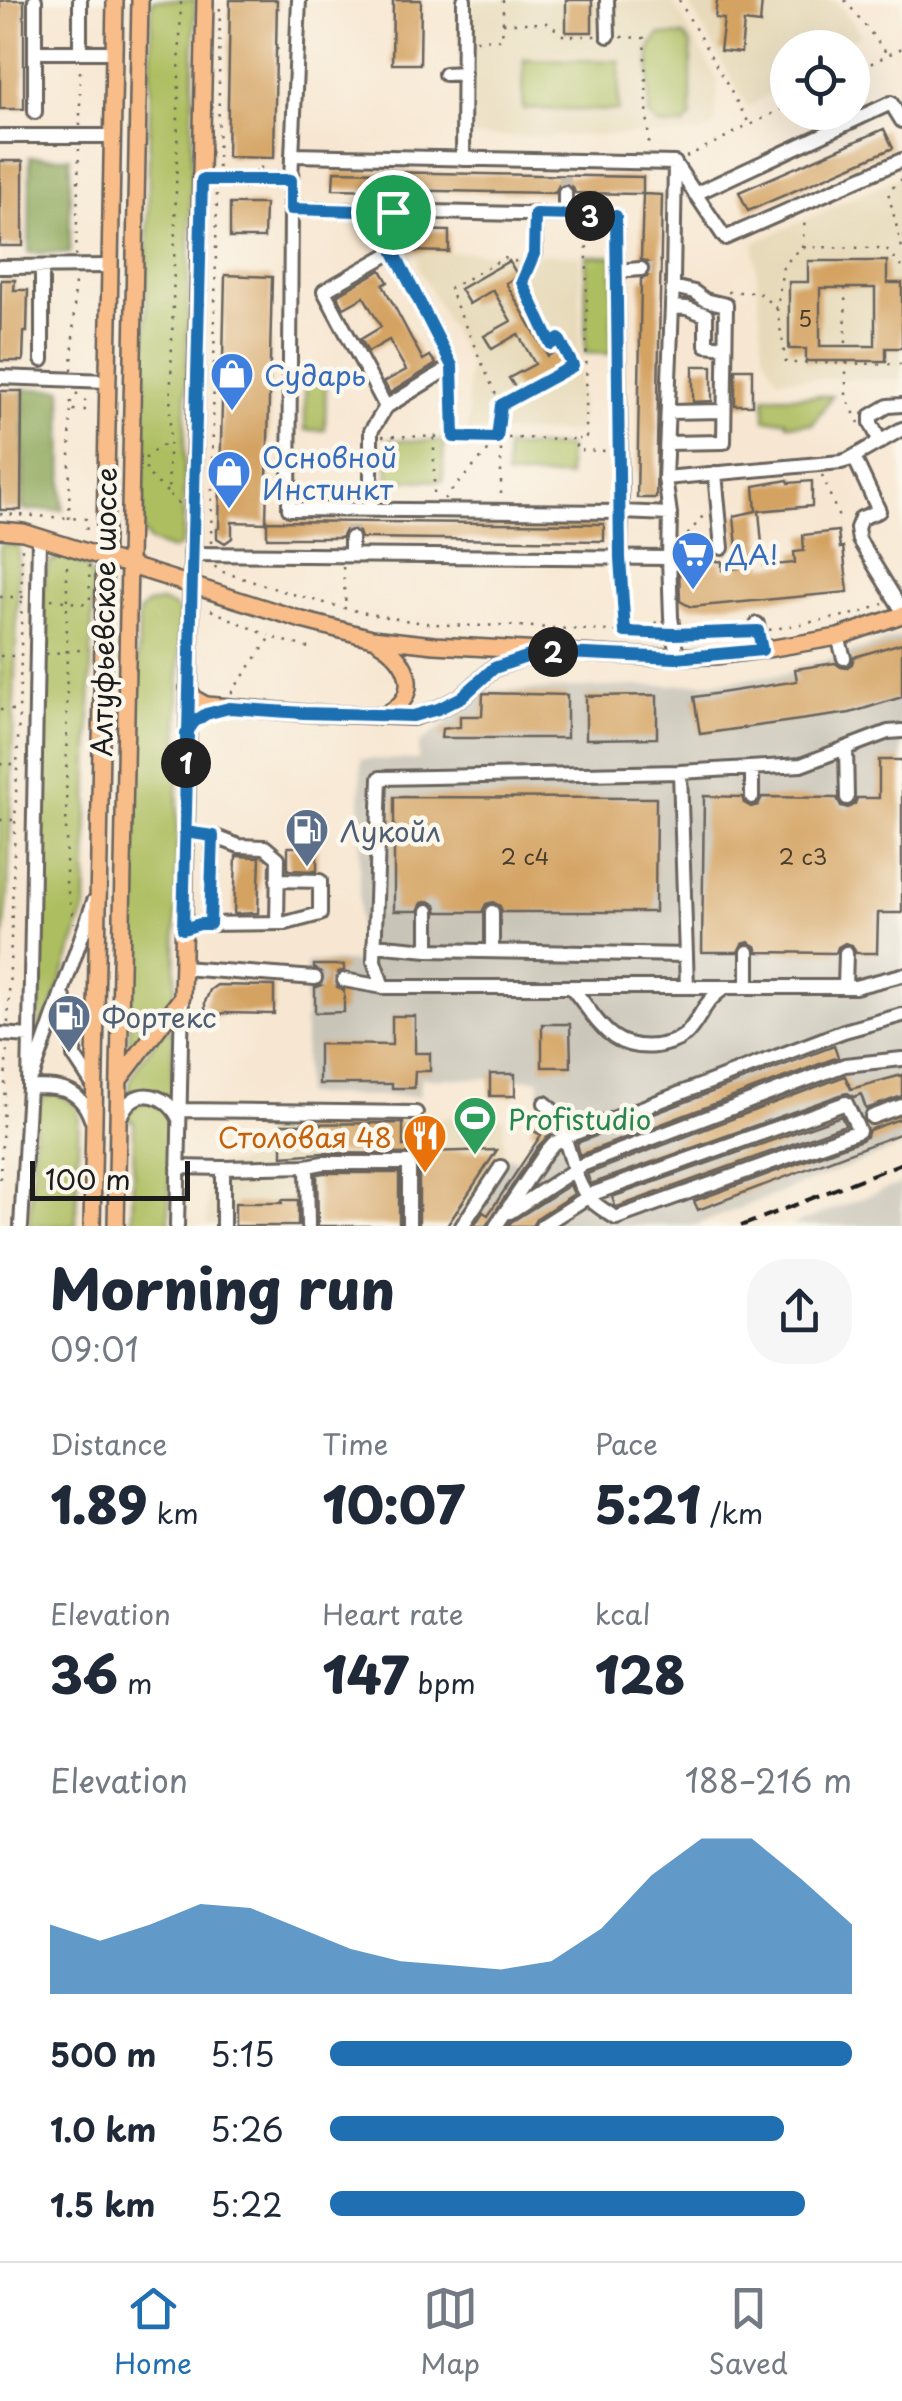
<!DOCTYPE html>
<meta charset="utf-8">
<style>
:root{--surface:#fff;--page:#f6f6f7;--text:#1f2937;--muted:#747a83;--line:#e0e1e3;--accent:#1f6fb2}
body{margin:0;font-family:"Playpen Sans",sans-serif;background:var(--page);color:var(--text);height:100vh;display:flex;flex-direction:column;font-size:38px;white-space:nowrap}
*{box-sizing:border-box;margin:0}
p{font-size:32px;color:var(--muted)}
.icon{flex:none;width:55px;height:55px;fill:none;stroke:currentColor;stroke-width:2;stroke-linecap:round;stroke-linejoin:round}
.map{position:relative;height:1226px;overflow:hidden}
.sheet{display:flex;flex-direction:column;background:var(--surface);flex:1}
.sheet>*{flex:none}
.fabs{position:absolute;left:770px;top:30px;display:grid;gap:20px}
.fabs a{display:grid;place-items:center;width:100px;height:100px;border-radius:50%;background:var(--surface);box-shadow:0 10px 40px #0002;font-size:50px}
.scale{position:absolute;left:30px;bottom:25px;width:160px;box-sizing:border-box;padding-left:10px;border:5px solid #1c1c1c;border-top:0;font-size:28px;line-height:35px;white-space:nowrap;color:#1c1c1c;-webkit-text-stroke:8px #fbf7ec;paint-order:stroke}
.pin{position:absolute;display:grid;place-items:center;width:85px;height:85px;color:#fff;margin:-42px;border:5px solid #fff;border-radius:50%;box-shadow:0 2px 10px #0007}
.km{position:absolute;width:50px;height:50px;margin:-25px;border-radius:50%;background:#222;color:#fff;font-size:28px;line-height:50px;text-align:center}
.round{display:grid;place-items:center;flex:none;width:105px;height:105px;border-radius:40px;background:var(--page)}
.head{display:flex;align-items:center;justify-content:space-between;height:170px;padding:0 50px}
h1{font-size:55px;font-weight:800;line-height:75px}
.metrics{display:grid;grid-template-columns:repeat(3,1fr);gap:15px;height:170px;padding:10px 50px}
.metrics div{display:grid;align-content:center}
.metrics b{font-size:50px;font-weight:800}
.metrics small{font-size:28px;font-weight:400}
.metrics p{font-size:28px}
.chart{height:280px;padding:20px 50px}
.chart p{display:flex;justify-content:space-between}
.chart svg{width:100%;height:180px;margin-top:10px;fill:var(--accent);opacity:.7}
ul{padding:0 50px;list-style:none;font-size:32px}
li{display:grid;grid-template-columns:160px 120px 1fr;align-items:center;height:75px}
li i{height:25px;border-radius:12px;background:var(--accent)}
.tabs{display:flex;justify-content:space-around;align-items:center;height:140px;border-top:2px solid var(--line);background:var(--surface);font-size:28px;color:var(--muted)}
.tabs a{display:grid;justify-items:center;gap:5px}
.tabs .current{color:var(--accent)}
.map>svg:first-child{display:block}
.built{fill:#e7daba}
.industrial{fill:#c8c4b8}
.green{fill:#adbe61;stroke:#646d3e;stroke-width:2.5}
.forest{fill:#8aa557;stroke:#53603a;stroke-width:2.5}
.building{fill:#d4a362;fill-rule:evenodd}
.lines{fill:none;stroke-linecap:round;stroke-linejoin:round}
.minor-tunnel{stroke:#cbbeae;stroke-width:12;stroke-dasharray:12 6;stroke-linecap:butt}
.minor-casing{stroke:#69635c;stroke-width:18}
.major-casing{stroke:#69635c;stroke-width:20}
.path{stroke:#69635c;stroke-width:2.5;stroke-dasharray:2.5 8;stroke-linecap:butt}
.minor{stroke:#fff;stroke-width:12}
.major{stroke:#f8bd88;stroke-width:15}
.rail{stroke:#1c1c1c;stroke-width:4;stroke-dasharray:15 8;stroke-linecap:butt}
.route-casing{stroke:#fff;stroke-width:20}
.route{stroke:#1f6fb2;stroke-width:12}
.labels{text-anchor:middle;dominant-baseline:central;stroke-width:9;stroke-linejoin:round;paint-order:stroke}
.number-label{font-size:22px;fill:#4a3e2e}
.shop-label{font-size:28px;fill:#366cbe;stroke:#fbf7ec;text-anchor:start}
.street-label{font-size:28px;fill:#1c1c1c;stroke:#fbf7ec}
.service-label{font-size:28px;fill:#4e5e75;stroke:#fbf7ec;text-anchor:start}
.leisure-label{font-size:28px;fill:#27864d;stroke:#fbf7ec;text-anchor:start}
.food-label{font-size:28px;fill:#c56008;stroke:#fbf7ec;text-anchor:end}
</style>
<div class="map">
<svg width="902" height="1226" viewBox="0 0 902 1226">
<rect width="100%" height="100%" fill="#fbf7ec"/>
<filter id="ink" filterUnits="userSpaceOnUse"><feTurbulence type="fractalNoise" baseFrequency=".01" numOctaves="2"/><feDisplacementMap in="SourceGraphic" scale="20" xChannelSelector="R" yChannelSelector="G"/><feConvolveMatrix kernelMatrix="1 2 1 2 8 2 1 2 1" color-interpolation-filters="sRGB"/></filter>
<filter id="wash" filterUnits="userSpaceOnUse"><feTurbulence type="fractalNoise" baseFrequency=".0048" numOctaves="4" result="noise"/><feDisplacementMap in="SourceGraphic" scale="40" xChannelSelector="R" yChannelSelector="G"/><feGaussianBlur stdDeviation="2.25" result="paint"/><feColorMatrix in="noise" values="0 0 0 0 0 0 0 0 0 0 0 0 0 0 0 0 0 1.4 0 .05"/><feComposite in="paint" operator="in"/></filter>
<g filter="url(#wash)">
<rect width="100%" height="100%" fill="#f7e7d2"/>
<path class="built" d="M473 0H672L718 80 715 127 699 134 472 137Z
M687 0H835L862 34 841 47 788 48 787 82 748 108Z
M902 175V380L777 378 763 352 754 243Z
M417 251 580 255V432H468V362L418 267Z
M310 1117 504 1118V1153L457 1226H207L208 1164H235L263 1152 264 1130 284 1119Z"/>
<path class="industrial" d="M902 636V1146L693 1226H457L502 1156 521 1160 538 1134 530 1129 533 1124 531 1122 540 1109 539 1079 421 1078 419 1096 304 1095 306 962H358L361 759 418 760 419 744 487 691 671 685 731 681 793 673 794 668 835 658Z
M902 1183V1226H790Z"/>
<path class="green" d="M152 0H195L183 537 180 546 172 550 150 542 142 530Z
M659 35 684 36 691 45V117L683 126 657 125 649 115 650 48Z
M524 59 620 61 618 111 523 109Z
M586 256H613L611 354 585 353Z
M305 381 326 382 325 430H305Z
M765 396H832L813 424H787L786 420H765Z
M388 440 444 441 443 481 388 480Z
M506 447H568V477H506Z
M0 545H19L8 895 0 972Z
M63 556 87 567 93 580 86 908 44 1031H41L39 1027 44 579 49 563Z
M161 602 175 607 180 616 175 994 129 1056 139 612 147 604Z
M166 1029 173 1031 172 1099 162 1094 128 1097C129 1067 148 1051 166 1029Z
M56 1093H62V1097L75 1104 79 1114 76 1226H29L36 1108 43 1097Z
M143 1101 159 1103 170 1113 169 1226H132L134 1121 127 1120 132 1106Z"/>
<path class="forest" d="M30 157H70V253H29Z
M24 389H62L63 510H23Z"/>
<g id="blocks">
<path class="building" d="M8 0H24V109H0V1Z
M230 0H277L274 158 227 157Z
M393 0H421L420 64H392Z
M566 0H592V32H566Z
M717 0H762L760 24 744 22 741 53 720 51 724 19 715 18Z
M884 129 893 148 748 211 739 192Z
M0 161H23V246H0Z
M334 171 643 177V194L575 193 573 187 566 183 559 185 555 193 333 189Z
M643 194 662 195 656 498H637L641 279 647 277 651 269 649 263 641 259Z
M230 204H265L264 238H230Z
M409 230 449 231V252L409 251Z
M509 261 518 276 506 283 548 356 560 349 568 363 518 392 509 378 535 364 518 334 492 349 484 336 511 321 493 290 469 304 460 289Z
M808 261H887V283H902V348H886V361H806V349H789V282H808ZM820 288H875V346H820Z
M381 270 388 282 383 285 423 360 430 356 436 364 390 393 384 382 406 370 389 340 368 352 361 339 381 327 364 297 344 308 337 295Z
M225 275 272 277 266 523 232 522V538L225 543 217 538V529L219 528Z
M1 280H15L14 290H28L27 332H24L23 361H0Z
M693 366H712V401L693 402Z
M735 369H752V405H735Z
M0 391H22L21 510H0Z
M788 480 789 483 812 481V506L759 511 764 566 795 563 794 552 804 551 803 535 838 531 840 548 843 547 848 592 691 607 680 601 679 565 722 561V570L739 568 734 516 756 511 754 486Z
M267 521 604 524V541L361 538 359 532 352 528 345 530 341 538H267Z
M902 643V697L850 713 700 734 694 697 797 681 795 669 835 663 841 667 846 668 852 664 854 657Z
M483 693 567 695V738H441L442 729 460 727V716H482Z
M657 695V738L586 739V696Z
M879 760H902V913H878L877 953H856L852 945 845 943 838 947 836 953 758 952 756 946 749 942 742 944 738 952H702L704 796 742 797 744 803 751 807 758 805 762 797 837 798 841 806 848 808 855 804 857 798H879Z
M394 797 656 798 655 912H502L500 906 493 902 486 904 482 912H438L436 905 429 901 422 903 418 911H394Z
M288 847H317V871L288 870Z
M236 856 260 857 258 913 234 914Z
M314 965H344V970L337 973 334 979 337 987 344 990V1012L315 1013V988L323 984 325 978 323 973 314 968Z
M217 985 274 986V1014L223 1013 218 1017 211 1016 205 1010V1002L210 990Z
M392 1016H415V1053H430V1071H415L414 1088H392V1084H319V1044L392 1045Z
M542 1024H570L571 1067H542Z
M834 1046 838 1057 580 1155 577 1143Z
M490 1074H515V1096H490Z
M902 1075V1096L866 1109 861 1094 854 1097 848 1093 843 1094 591 1184 587 1174 845 1076 851 1089Z
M539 1111 549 1124 545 1130 551 1134 538 1146 486 1226H474L483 1212 488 1215 541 1135 530 1129 533 1124 531 1122Z
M841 1116 845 1125 617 1207 615 1206 612 1197Z
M902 1118V1133L698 1210 694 1201 862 1140 867 1136 869 1130Z
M403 1123V1146L419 1144 425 1152 497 1150 447 1226H419V1163L413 1154 323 1153 282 1156V1124Z
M324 1173H399V1226H318L317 1174Z
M570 1185 574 1194 537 1218 532 1226H508L511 1222Z
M282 1200H298V1226H235V1203H282Z"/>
</g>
</g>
<g filter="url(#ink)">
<use href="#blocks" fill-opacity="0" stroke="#69635c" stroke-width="2.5"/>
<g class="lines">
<path class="minor-tunnel" d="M565 176V193
M641 269H660
M351 538 352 522
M315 978 344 980"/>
<defs>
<path id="minor" d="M607 0 608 36
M35 52V0
M80 52V0
M445 74 464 73
M35 112V52H114
M0 136H113
M292 155 675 163 673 281 665 478 670 514 669 558 671 617 677 658
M463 159 464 0
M676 165 725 238 902 160
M202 180H291L299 0
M291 180V209L616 216 621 512 670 514
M695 194 891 103 902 121
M291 209 289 509 621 512 620 558
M565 215V193
M535 254V214
M0 267 110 266
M42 267V360
M616 271 641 269
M672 307 687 308 706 315V345L725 347
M0 377 108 381
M386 407 452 366 394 251 393 211
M668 412 724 411
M880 442 871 423V416L888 406 902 405
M667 443 724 442 726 305 705 300 694 292 673 287
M854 457 879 511 861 518 857 528 859 540 902 610
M715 473 722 548
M665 478 841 462 848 460 902 429
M371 510V431L386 407 324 291 394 251
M191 554 669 558
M351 555V538
M757 624 762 650
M838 637 844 658
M846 748 847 798
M752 768V797
M680 772 687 987
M185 832 213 836 239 846 265 847 278 858 277 923
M428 911V950
M492 912V951
M210 924 213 836
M183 929 200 924 286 923 320 914V881L277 880
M374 945 428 950 686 955
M748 952V987
M182 968 315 978
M344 980 383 987H855L902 975
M383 987 374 961 380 778 680 772 801 765 888 732 902 731
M571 987C598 1018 607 1051 656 1046 667 1044 676 1042 685 1035 695 1026 700 1013 708 1003 712 997 719 992 725 987
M845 987 846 953
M64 998 65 1018 75 1031 74 1056 95 1088
M0 1034 30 1036
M33 1075 94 901
M29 1087C58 1087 80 1087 91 1119
M180 1110 416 1113
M872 1117 902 1106
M120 1118C131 1085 166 1091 179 1119
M178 1167 223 1168V1226
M223 1168 307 1166
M510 1212 582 1165 845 1065 902 1059
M21 1226 29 1087 39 537
M177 1226 182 997
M308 1226 307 1166 323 1163H409V1226
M462 1226 501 1167
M496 1226 546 1152 553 1144 568 1136 844 1031 902 1015
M542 1226 583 1200 595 1193 846 1103 859 1131 616 1218C607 1212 596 1206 589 1198 569 1177 567 1117 545 1103"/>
<path id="major" d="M0 530 23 532 302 620 372 638 434 645 651 657 715 656 762 650 838 637 902 615
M379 642C410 660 423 697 384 715
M188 688 195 699 206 705 304 713 413 717 438 709 462 697 494 668 533 654
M119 1080 182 997 205 0
M92 1226 115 0
M116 1226 140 0"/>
</defs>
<use href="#minor" class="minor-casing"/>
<use href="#major" class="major-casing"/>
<path class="path" d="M679 0 750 125
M845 0 888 55
M277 8H287
M503 23V0
M621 37 644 38 649 151
M476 40 502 39 503 23H548L564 36H598
M276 49 285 50
M852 73 902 48
M852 102 862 70
M80 126V64
M686 157 788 106
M218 168 220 0
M261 169V158
M902 179 888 192 902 248
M575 229 587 246 586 439H578
M802 247 805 219
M76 256 79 149
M902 267 886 248 802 247 783 266 777 309 786 363 900 364 902 362
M845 288 846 346
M728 292H758L777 309
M846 361V397L859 423
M72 370 75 279
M452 378 454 435
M76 393 90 405
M500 404 449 289 504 258 515 261 521 282
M73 410H90
M382 436 576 439V450L608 451
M497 437 501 405 573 366 559 339 551 344 522 282 530 264
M434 438V500
M501 439V501
M822 475 839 518
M167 492 146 472V456L168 442
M444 499 499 439
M179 504 168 493 181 0
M0 514 86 519 87 537
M69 519 71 393
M211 543 217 191
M681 543 707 511
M89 565 90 602
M67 566 66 882 74 923
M215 566 217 570C306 599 403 631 498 625L661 634
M343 567 346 608
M621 569 625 631
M0 597H28
M51 599 90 605
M211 610 269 636
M769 630 860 613 883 604
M636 631 661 621
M684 634 746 632
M46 654 88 649
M0 656H18
M231 693 271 637 309 648
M0 710H18
M0 764H13
M0 820H13
M8 1023 21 656 22 547
M0 1179 7 1046"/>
<use href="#minor" class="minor"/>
<use href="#major" class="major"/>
<path class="rail" d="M741 1226 902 1163"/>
</g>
</g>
<g class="lines" filter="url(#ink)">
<defs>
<path id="route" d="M393 212 291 209V180H202C194 430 188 680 183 929L200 924H210L213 836 185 832 186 734 194 722 206 714 229 708 304 713 413 716 438 709 462 697 494 668 541 652 676 658 762 650 758 631 674 634 625 632 620 558 616 216 535 214 534 254 522 282 551 344 559 339 573 366 501 405 497 438 454 437 452 366 394 252 393 212"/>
</defs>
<use href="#route" class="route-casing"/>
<use href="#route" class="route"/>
</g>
<defs>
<symbol id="shop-pin" viewBox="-11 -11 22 30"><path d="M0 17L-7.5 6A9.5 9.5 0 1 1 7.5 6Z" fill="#3f7fe0" stroke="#fbf7ec"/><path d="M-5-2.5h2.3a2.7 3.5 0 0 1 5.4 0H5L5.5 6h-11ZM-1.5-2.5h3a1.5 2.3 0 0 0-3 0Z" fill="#fff"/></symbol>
<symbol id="supermarket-pin" viewBox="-11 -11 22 30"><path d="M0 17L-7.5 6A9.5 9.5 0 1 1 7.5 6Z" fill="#3f7fe0" stroke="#fbf7ec"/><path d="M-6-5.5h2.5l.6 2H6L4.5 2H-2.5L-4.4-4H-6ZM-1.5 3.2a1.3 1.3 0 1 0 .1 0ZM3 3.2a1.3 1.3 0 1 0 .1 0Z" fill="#fff"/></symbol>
<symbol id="fuel-pin" viewBox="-11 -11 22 30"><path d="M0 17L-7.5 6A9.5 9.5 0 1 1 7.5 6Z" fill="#5c6f8a" stroke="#fbf7ec"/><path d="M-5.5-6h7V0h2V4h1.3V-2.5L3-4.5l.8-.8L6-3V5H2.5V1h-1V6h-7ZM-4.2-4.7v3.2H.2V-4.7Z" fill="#fff"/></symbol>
<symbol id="stadium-pin" viewBox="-11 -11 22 30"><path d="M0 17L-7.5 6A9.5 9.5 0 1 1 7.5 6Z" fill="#2e9e5b" stroke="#fbf7ec"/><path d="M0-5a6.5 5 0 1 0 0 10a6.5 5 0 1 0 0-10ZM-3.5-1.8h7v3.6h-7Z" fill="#fff"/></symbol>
<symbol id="restaurant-pin" viewBox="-11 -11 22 30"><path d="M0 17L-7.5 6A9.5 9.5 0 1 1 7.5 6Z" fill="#e8710a" stroke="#fbf7ec"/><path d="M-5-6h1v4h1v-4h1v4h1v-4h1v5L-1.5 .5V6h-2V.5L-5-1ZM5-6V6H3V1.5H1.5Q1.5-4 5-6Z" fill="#fff"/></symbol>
</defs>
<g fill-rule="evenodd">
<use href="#shop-pin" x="207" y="349" width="50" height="68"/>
<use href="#shop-pin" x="204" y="447" width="50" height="68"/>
<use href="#supermarket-pin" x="668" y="528" width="50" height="68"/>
<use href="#fuel-pin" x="282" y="805" width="50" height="68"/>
<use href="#fuel-pin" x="44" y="991" width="50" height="68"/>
<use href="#stadium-pin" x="450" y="1093" width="50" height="68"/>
<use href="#restaurant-pin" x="400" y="1111" width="50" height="68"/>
</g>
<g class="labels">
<g class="number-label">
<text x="805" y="317">5</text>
<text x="525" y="855">2 с4</text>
<text x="803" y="855">2 с3</text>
</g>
<g class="shop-label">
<text x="264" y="374">Сударь</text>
<text x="262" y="456">Основной<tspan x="262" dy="32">Инстинкт</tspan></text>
<text x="726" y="553">ДА!</text>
</g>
<g class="street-label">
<text transform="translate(103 612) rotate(-89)">Алтуфьевское шоссе</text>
</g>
<g class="service-label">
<text x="340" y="830">Лукойл</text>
<text x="102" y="1016">Фортекс</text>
</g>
<g class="leisure-label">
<text x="508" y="1118">Profistudio</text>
</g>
<g class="food-label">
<text x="392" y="1136">Столовая 48</text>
</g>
</g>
</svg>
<div class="fabs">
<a><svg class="icon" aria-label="locate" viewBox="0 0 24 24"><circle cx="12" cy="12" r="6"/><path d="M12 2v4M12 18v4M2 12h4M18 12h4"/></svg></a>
</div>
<div class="scale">100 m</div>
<div class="pin" style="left:393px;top:212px;background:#1e9e55"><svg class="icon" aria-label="arrive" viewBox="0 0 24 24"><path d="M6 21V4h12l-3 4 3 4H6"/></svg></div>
<b class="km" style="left:186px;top:763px">1</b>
<b class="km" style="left:553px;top:652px">2</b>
<b class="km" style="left:590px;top:216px">3</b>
</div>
<section class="sheet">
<div class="head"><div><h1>Morning run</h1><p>09:01</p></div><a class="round"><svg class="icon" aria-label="share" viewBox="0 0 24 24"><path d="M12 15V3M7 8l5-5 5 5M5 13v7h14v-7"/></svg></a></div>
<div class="metrics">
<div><p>Distance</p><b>1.89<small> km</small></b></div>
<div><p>Time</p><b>10:07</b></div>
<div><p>Pace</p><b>5:21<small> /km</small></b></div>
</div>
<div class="metrics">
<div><p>Elevation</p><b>36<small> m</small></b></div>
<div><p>Heart rate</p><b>147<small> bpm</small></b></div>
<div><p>kcal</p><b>128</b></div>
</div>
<div class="chart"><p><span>Elevation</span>188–216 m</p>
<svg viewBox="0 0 160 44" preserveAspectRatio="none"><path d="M0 44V27L10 31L20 27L30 22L40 23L50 28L60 33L70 36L80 37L90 38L100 36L110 28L120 15L130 6L140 6L150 16L160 27V44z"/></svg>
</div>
<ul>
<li><b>500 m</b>5:15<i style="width:100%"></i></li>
<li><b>1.0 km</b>5:26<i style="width:87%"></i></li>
<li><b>1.5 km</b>5:22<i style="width:91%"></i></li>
</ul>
</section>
<nav class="tabs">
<a class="current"><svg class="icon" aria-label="home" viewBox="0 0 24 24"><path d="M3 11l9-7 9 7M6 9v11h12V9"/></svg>Home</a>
<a><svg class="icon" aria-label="map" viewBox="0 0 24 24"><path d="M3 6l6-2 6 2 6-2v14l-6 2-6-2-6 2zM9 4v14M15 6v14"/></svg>Map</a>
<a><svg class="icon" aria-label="saved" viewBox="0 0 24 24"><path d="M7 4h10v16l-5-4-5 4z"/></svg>Saved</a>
</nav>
